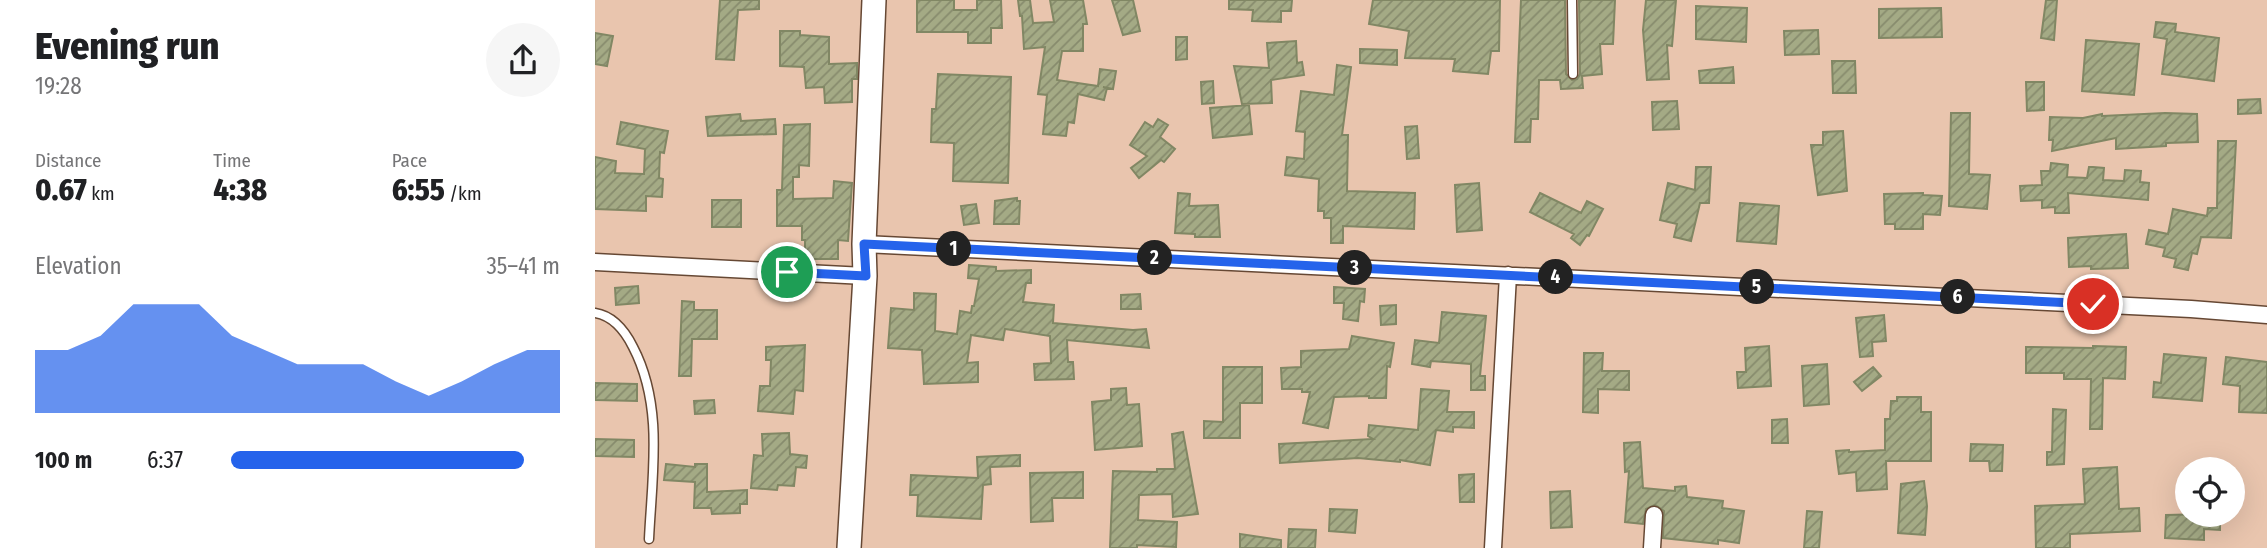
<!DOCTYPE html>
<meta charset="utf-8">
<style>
:root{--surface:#fff;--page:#f6f6f6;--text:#202124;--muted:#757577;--accent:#2563eb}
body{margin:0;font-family:"Fira Sans Condensed",sans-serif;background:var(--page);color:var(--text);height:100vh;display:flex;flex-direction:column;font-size:26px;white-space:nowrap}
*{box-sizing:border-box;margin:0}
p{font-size:23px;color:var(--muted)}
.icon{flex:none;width:38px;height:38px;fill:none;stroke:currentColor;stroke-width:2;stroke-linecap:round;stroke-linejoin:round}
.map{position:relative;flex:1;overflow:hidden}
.drawer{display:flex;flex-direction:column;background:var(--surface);width:595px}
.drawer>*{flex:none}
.tools{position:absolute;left:1580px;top:457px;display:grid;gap:14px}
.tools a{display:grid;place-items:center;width:70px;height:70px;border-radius:50%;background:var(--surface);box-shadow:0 7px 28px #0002;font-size:35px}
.pin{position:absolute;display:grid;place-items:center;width:60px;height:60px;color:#fff;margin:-30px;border:4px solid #fff;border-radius:50%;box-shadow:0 2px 7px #0007}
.km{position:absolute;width:35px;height:35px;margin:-18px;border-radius:50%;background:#222;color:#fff;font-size:19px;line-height:35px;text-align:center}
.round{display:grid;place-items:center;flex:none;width:74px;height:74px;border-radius:37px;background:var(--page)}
.headline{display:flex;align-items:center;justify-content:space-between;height:119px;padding:0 35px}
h1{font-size:38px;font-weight:800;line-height:52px}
.figures{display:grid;grid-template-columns:repeat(3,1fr);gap:10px;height:119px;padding:7px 35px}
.figures div{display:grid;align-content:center}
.figures b{font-size:30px;font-weight:800}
.figures small{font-size:19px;font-weight:400}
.figures p{font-size:19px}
.chart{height:196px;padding:14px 35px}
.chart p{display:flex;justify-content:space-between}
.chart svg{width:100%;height:126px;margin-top:7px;fill:var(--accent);opacity:.7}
ul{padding:0 35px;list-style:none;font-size:23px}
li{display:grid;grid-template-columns:112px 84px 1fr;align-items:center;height:52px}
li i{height:18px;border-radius:9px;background:var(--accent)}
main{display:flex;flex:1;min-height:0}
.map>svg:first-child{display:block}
.building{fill:url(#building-hatch);stroke:#818764;stroke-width:2}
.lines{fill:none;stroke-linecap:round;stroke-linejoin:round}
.lane-casing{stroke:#664834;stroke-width:11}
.street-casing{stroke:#664834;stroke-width:19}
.secondary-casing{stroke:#664834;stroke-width:26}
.lane{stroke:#fff;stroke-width:8}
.street{stroke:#fff;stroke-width:16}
.secondary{stroke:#fff;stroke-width:23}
.route-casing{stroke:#fff;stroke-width:14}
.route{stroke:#2563eb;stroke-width:9}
</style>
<main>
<section class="drawer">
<div class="headline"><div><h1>Evening run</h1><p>19:28</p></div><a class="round"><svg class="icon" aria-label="share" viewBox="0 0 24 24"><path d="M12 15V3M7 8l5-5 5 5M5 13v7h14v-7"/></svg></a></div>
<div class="figures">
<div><p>Distance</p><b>0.67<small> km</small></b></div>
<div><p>Time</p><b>4:38</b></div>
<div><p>Pace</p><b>6:55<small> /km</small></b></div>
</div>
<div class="chart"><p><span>Elevation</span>35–41 m</p>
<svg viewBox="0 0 160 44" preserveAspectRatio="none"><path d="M0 44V22L10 22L20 17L30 6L40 6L50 6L60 17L70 22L80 27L90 27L100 27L110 33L120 38L130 33L140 27L150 22L160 22V44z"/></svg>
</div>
<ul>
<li><b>100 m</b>6:37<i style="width:89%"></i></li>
</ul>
</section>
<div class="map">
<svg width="1672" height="548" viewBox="0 0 1672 548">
<defs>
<pattern id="building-hatch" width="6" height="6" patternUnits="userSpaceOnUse" patternTransform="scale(1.75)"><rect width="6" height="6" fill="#a4aa85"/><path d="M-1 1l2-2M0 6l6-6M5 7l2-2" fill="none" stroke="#878b6d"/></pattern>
</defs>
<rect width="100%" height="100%" fill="#e9c5ae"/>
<path class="building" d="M125 0H164V9L143 10 139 60 121 59Z
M322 0H359V10H382V0H406L407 28H396V43H373V32H322Z
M423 0H435L438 23 459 22 455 0H488L492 24H488V51H467L462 80 503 86 505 69 521 71 518 89 508 87 512 88 509 100 483 94 479 123 473 122 471 136 448 134 452 95 443 94 450 47 429 49 427 16H425Z
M517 0H538L545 31 528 35Z
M634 0H697L696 11H686V22L657 21 658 10 634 9Z
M778 0H905L904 51H896L893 74 858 71 860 59 810 58 814 31 774 24Z
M926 0H970L971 74 977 80 982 79 985 74 984 0H1020L1018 44H1005L1007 74 987 76 988 88 966 89 965 80H944L943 119H936L935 142H920Z
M1051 0H1081L1077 46 1072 45 1074 79 1052 80 1048 30Z
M1451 0H1462L1459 40 1446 38Z
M1101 6 1152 8 1151 42 1101 39Z
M1346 8 1347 37 1284 38V9Z
M1561 22 1581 24 1580 32 1624 38 1619 81 1567 74 1572 39 1559 37Z
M1223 30 1224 54 1190 55 1189 31Z
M185 31H205V35L234 37V64L262 63V79H257V102L230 103 229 87 211 88 209 67 185 66Z
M0 33 18 36 12 66 0 64Z
M581 37H592V59L581 60Z
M1491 40 1544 44 1539 95 1487 91Z
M701 41 702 63 707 62 709 75 676 80 677 103 647 104 639 66 674 68 672 43Z
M765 49 802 50V65L765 63Z
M1237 61H1260L1261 93H1238Z
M742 65 756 67 747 135H753L752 191 820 193 819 229 748 226V243H736V218H729V211H723L724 179 690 175 692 157 709 159 710 132 701 131 706 91 739 95Z
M1138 67 1139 83H1105L1104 71Z
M343 74 416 77 413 183 358 181 359 143 336 142 337 109H341Z
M618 81 619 103 607 104 606 82Z
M1431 82H1449V110L1432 111Z
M1665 99 1666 113 1643 114V100Z
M1082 101 1084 129 1058 130 1057 102Z
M654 105 657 134 618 138 615 108Z
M1356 113H1375L1374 174 1395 175 1392 209 1354 206Z
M1570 113 1602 114 1603 142 1571 143V146L1521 149V138L1457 151 1458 140H1454L1455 117 1488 118 1507 114V116Z
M145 114 146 121 180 119 181 134 113 136 111 117Z
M563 119 573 125 565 137 580 149 569 162 566 160 544 178 536 168 552 156 535 145 550 122 558 127Z
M26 122 73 131 69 153 65 152 64 178 68 179 67 197 51 196V211L0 209V157L21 161 20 173 49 174 50 149 22 144Z
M215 124 214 166 204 165V177H198V199L238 198 239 181 257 183 253 241 243 240V259H210V240H207V226H182V190H187L189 125Z
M822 126 824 158 812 159 810 127Z
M1248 131 1252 191 1223 195 1216 145H1228V132Z
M1623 141H1641L1636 238 1606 237 1602 254 1597 253 1593 270 1579 267 1581 259 1568 256 1570 248 1551 244 1554 230 1573 234 1578 209 1612 216 1613 208H1622Z
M1456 163 1473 165 1472 177 1492 178 1494 167H1498L1509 168 1508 180 1529 181 1530 170 1546 171 1545 182 1554 183 1553 200 1473 193 1474 213H1460V207L1447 208V200L1426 201 1425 186 1447 185 1446 171H1455Z
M1101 167H1116L1114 203H1105L1096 241 1079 237 1082 224 1065 220 1073 183 1100 190Z
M884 183 887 230 862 232 860 185Z
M583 193 595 194 594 206 623 205 625 237H600V234L580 233Z
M945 193 986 213 992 201 1008 209 994 236 992 235 985 245 976 238 979 234 935 212Z
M1328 193V195L1347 196 1345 215 1328 214V229H1300V224H1290L1289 194Z
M422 198V201H425L424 224H399L400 201Z
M117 200H146V227H117Z
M1145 203 1184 206 1181 244 1142 241Z
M381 204 384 223 369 225 366 206Z
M1531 234 1533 268 1496 269V266L1474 267 1473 238Z
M374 265 401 267V271L436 270V283H431L428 302 459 305 458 323 538 330 551 329 554 348 472 340 473 362H478L479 379 440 380 439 364 456 363 455 336 410 329 408 340 376 335 372 363 383 362V382L329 384 327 350 293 348 296 308 319 310V293L341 294 340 331 362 334 365 311 376 313 377 306H379L384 279 373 278Z
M43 286 44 303 21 305 20 288Z
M739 287 770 289 769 302 765 301 763 321 748 319 749 303H739Z
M545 294 546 309H526V295Z
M87 301 99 302V310H122V339H97L96 376H84Z
M801 305V324L786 325 785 306Z
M847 312 891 316 885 376H890V390H876V364L836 361 835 367 817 364 820 340 844 343Z
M1289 315 1291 341 1277 342 1278 356 1265 357 1261 318Z
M757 336 799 343 795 367 792 366 791 398H774V396L739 397 733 428 708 423 715 392H707V389H687L686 368 706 367V351L754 349Z
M210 345 208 391 200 390 198 414 163 411 165 386H175L176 360H171V347Z
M1174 346 1176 386 1143 388 1142 372H1151L1150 348Z
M1498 346 1531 347 1530 379 1508 378 1507 429H1495L1496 379H1469V373H1431V347L1498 348Z
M989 353H1008L1007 371H1034V390L1003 389V413L988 412Z
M1569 354 1611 358 1607 401 1558 397 1559 382 1566 383Z
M1631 357 1672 362V413L1644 412 1645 386 1628 384Z
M1232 364 1234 404 1209 406 1207 366Z
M628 367H667V403H645V438H609V421L628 422Z
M1278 367 1286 376 1267 391 1259 382Z
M0 383 42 384V401L0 400Z
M531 388 532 405 544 404 547 446 500 450 497 402 516 400V389Z
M826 389 854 391 852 412H879V428L858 427V432L841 430 835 465 805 460V462L763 458 685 463 684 444 778 439 773 436 774 425 823 430Z
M1302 397H1326V412H1336V461H1291L1292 489 1262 491 1261 472 1244 474 1241 451 1254 450V452L1290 450V419H1295L1296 401H1302Z
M119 400 120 413 100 414 99 401Z
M1458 409 1471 410 1469 464 1452 465V452H1457Z
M1192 419 1193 443H1177V420Z
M588 432 603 514 578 517 577 494 544 495 543 520 582 522 581 547 542 545V548H515L518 471 562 472V469H580L577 434Z
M194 433 195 454 212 456 211 468 201 467 199 486 183 485 182 490 156 488 159 455 168 456 167 434Z
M0 439 39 440V457L0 456Z
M1045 442 1048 488 1080 491V487L1091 486 1092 497 1128 501 1127 508 1149 511 1144 543 1123 540V544L1068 538 1069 511 1060 505 1051 509 1048 524 1030 522 1034 471 1030 472 1029 443Z
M1376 444 1408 445 1407 471H1395L1394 461H1375Z
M425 455V466L395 467 396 484 388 485 386 519 322 516 323 495H315L316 475 383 478 382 457Z
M71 464 100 467V464H112V492L152 490V504H145V513L117 514 116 508H99L100 482 69 480Z
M1522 467 1524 509 1544 508 1545 531 1475 534V548H1441L1440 506 1490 504 1488 469Z
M488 472V498H457L458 521 436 522 435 473Z
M879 474V502H865L864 475Z
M1329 481 1332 506 1330 535 1303 533 1306 484Z
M975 491 977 527 956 528 955 492Z
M735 509 762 510 760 533 734 531Z
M1212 511 1227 512 1224 548H1209Z
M1614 514H1625V530L1609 529V540L1570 538 1571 515Z
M694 529 721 530 720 548H693Z
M645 534 686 540V548H645Z"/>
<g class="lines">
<defs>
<path id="lane" d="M977 0 978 74
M0 313C19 316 30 331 38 347 69 406 57 475 54 539"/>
<path id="street" d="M269 244 1596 309 1672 315
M0 262 270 276
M898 548 913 275
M1057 548 1059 515"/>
<path id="secondary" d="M254 548 270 276 269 244 279 0"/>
</defs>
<use href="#lane" class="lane-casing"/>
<use href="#street" class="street-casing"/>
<use href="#secondary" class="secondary-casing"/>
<use href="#lane" class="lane"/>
<use href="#street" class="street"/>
<use href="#secondary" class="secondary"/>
</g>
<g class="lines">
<defs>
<path id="route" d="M192 272 271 276 269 244 1498 304"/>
</defs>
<use href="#route" class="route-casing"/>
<use href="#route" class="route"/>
</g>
</svg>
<div class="tools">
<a><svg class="icon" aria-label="locate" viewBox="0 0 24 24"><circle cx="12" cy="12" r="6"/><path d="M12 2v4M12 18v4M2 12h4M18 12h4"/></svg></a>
</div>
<div class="pin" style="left:192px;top:272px;background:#1e9e55"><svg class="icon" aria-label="arrive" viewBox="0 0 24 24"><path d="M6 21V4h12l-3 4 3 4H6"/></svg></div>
<div class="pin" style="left:1498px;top:304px;background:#d93025"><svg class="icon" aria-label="check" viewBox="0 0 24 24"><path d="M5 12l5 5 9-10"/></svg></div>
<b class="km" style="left:359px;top:249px">1</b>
<b class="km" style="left:560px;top:258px">2</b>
<b class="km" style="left:760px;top:268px">3</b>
<b class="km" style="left:961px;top:277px">4</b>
<b class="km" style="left:1162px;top:287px">5</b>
<b class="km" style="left:1363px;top:297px">6</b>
</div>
</main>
